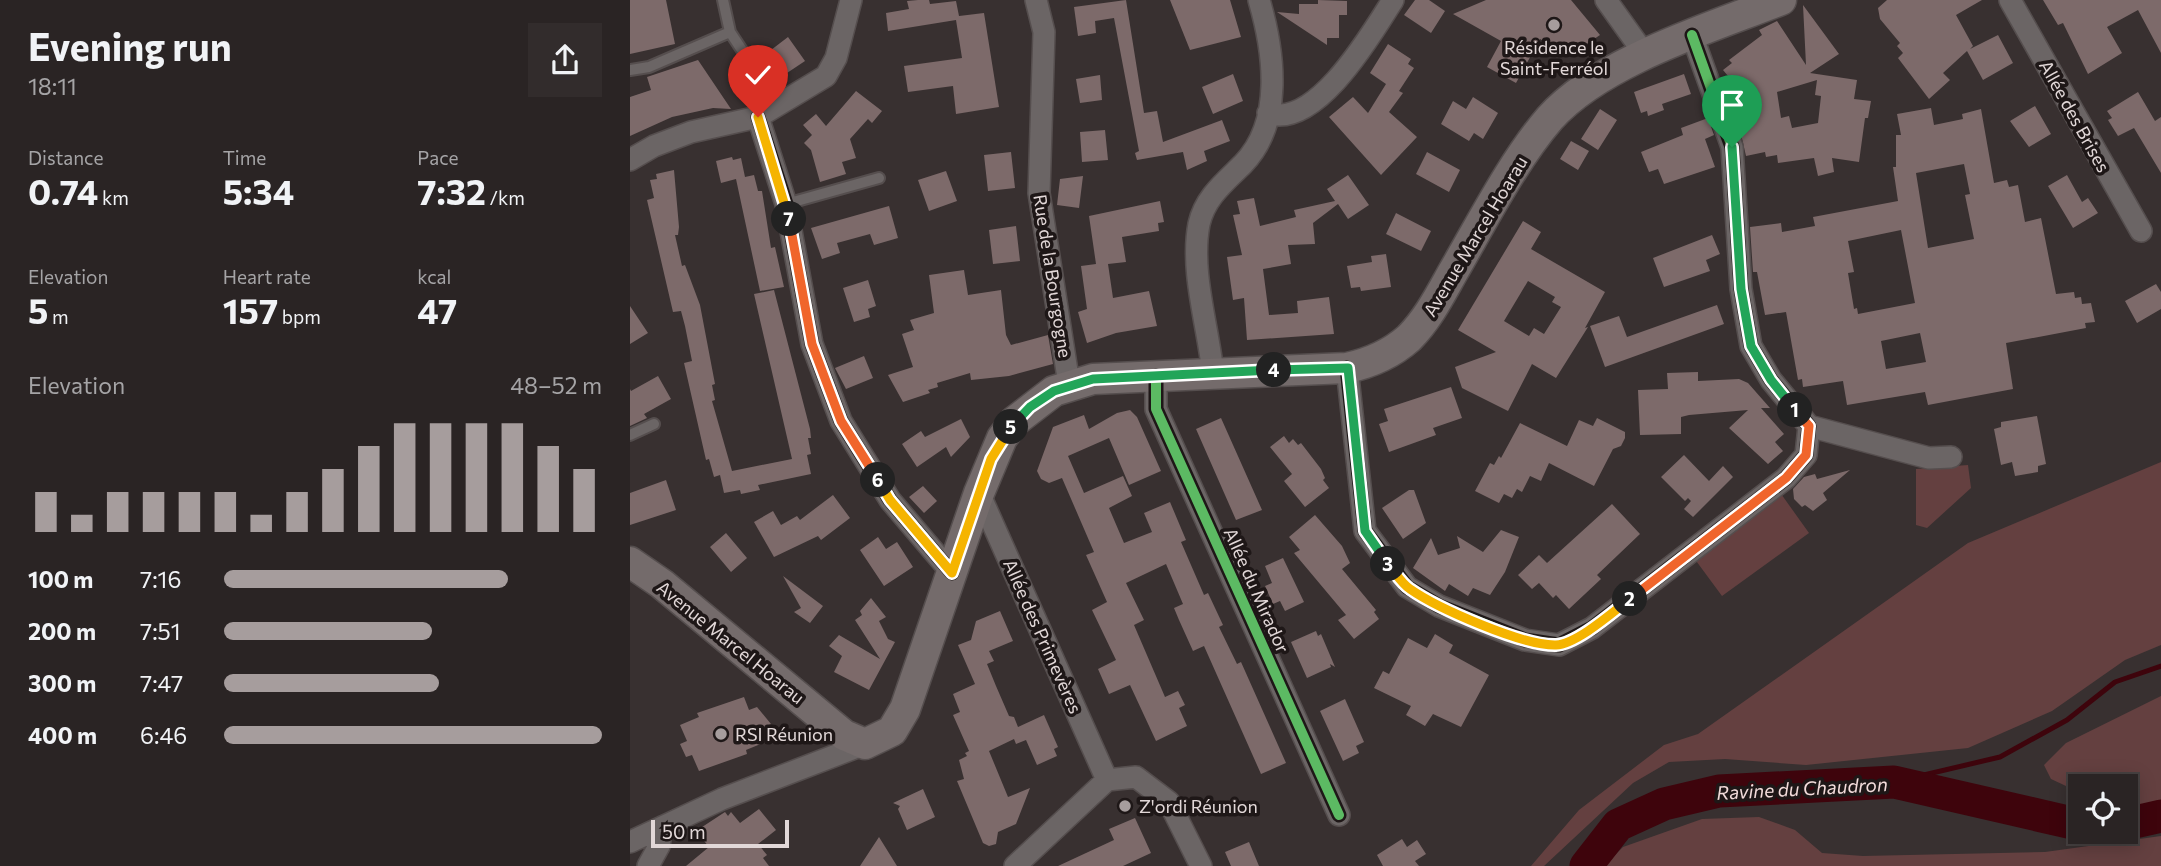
<!DOCTYPE html>
<meta charset="utf-8">
<style>
:root{--surface:#2a2424;--page:#322c2c;--text:#f1f3f6;--muted:#a5a4a6;--line:#464141;--accent:#a69d9d}
body{margin:0;font-family:Commissioner,sans-serif;background:var(--page);color:var(--text);height:100vh;display:flex;flex-direction:column;font-size:26px;white-space:nowrap}
*{box-sizing:border-box;margin:0}
p{font-size:23px;color:var(--muted)}
.icon{flex:none;width:38px;height:38px;fill:none;stroke:currentColor;stroke-width:2;stroke-linecap:round;stroke-linejoin:round}
.map{position:relative;flex:1;overflow:hidden}
.drawer{display:flex;flex-direction:column;background:var(--surface);width:630px}
.drawer>*{flex:none}
.controls{position:absolute;left:1438px;top:774px;display:grid;gap:14px}
.controls a{display:grid;place-items:center;width:70px;height:70px;border-radius:0px;background:var(--surface);box-shadow:0 4px 18px #0003,0 0 0 2px var(--line);font-size:35px}
.scale{position:absolute;left:21px;bottom:18px;width:138px;box-sizing:border-box;padding-left:7px;border:4px solid #e2d8d8;border-top:0;font-size:19px;line-height:24px;white-space:nowrap;color:#e2d8d8;-webkit-text-stroke:5px #1e1717;paint-order:stroke}
.pin{position:absolute;display:grid;place-items:center;width:60px;height:60px;color:#fff;margin:-72px -30px;border-radius:50% 50% 50% 0;rotate:-45deg;box-shadow:0 0 7px #0007}
.pin .icon{rotate:45deg}
.km{position:absolute;width:35px;height:35px;margin:-18px;border-radius:50%;background:#222;color:#fff;font-size:19px;line-height:35px;text-align:center}
.round{display:grid;place-items:center;flex:none;width:74px;height:74px;border-radius:0px;background:var(--page)}
.summary{display:flex;align-items:center;justify-content:space-between;height:119px;padding:0 28px}
h1{font-size:38px;font-weight:700;line-height:52px}
.metrics{display:grid;grid-template-columns:repeat(3,1fr);gap:10px;height:119px;padding:7px 28px}
.metrics div{display:grid;align-content:center}
.metrics b{font-size:35px;font-weight:700}
.metrics small{font-size:19px;font-weight:400}
.metrics p{font-size:19px}
.chart{height:196px;padding:14px 28px}
.chart p{display:flex;justify-content:space-between}
.chart svg{width:100%;height:126px;margin-top:7px;stroke:var(--accent);stroke-width:6}
ul{padding:0 28px;list-style:none;font-size:23px}
li{display:grid;grid-template-columns:112px 84px 1fr;align-items:center;height:52px}
li i{height:18px;border-radius:9px;background:var(--accent)}
main{display:flex;flex:1;min-height:0}
.map>svg:first-child{display:block}
.green{fill:#644040}
.lines{fill:none;stroke-linecap:round;stroke-linejoin:round}
.stream{stroke:#3e040c;stroke-width:5}
.river{stroke:#3e040c;stroke-width:33}
.building{fill:#7d6a6a;fill-rule:evenodd}
.lane-casing{stroke:#554e4e;stroke-width:14}
.street-casing{stroke:#554e4e;stroke-width:24}
.secondary-casing{stroke:#554e4e;stroke-width:33}
.lane{stroke:#6b6565;stroke-width:10}
.street{stroke:#6b6565;stroke-width:21}
.secondary{stroke:#746b6b;stroke-width:30}
.cycleway-casing{stroke:#1e1717;stroke-width:15}
.cycleway{stroke:#5cba63;stroke-width:10}
.split-1-casing{stroke:#fff;stroke-width:14}
.split-2-casing{stroke:#fff;stroke-width:14}
.split-3-casing{stroke:#fff;stroke-width:14}
.split-4-casing{stroke:#fff;stroke-width:14}
.split-5-casing{stroke:#fff;stroke-width:14}
.split-6-casing{stroke:#fff;stroke-width:14}
.split-7-casing{stroke:#fff;stroke-width:14}
.split-8-casing{stroke:#fff;stroke-width:14}
.split-1{stroke:#22a559;stroke-width:9}
.split-2{stroke:#f0652b;stroke-width:9}
.split-3{stroke:#f5b400;stroke-width:9}
.split-4{stroke:#22a559;stroke-width:9}
.split-5{stroke:#22a559;stroke-width:9}
.split-6{stroke:#f5b400;stroke-width:9}
.split-7{stroke:#f0652b;stroke-width:9}
.split-8{stroke:#f5b400;stroke-width:9}
.poi-dot{fill:#a69d9d;stroke:#1e1717;stroke-width:2.5}
.labels{text-anchor:middle;dominant-baseline:central;stroke-width:7;stroke-linejoin:round;paint-order:stroke}
.poi-label{font-size:18px;fill:#e2d8d8;stroke:#1e1717;text-anchor:start}
.street-label{font-size:18px;fill:#e2d8d8;stroke:#1e1717}
.water-label{font-size:19px;font-style:italic;fill:#f3dcdb;stroke:#1e1717}
</style>
<main>
<section class="drawer">
<div class="summary"><div><h1>Evening run</h1><p>18:11</p></div><a class="round"><svg class="icon" aria-label="share" viewBox="0 0 24 24"><path d="M12 15V3M7 8l5-5 5 5M5 13v7h14v-7"/></svg></a></div>
<div class="metrics">
<div><p>Distance</p><b>0.74<small> km</small></b></div>
<div><p>Time</p><b>5:34</b></div>
<div><p>Pace</p><b>7:32<small> /km</small></b></div>
</div>
<div class="metrics">
<div><p>Elevation</p><b>5<small> m</small></b></div>
<div><p>Heart rate</p><b>157<small> bpm</small></b></div>
<div><p>kcal</p><b>47</b></div>
</div>
<div class="chart"><p><span>Elevation</span>48–52 m</p>
<svg viewBox="0 0 160 44" preserveAspectRatio="none"><path d="M5 44V30M15 44V38M25 44V30M35 44V30M45 44V30M55 44V30M65 44V38M75 44V30M85 44V22M95 44V14M105 44V6M115 44V6M125 44V6M135 44V6M145 44V14M155 44V22"/></svg>
</div>
<ul>
<li><b>100 m</b>7:16<i style="width:75%"></i></li>
<li><b>200 m</b>7:51<i style="width:55%"></i></li>
<li><b>300 m</b>7:47<i style="width:57%"></i></li>
<li><b>400 m</b>6:46<i style="width:100%"></i></li>
</ul>
</section>
<div class="map">
<svg width="1531" height="866" viewBox="0 0 1531 866">
<rect width="100%" height="100%" fill="#383030"/>
<path class="green" d="M1531 462V645L1495 660 1422 711 1338 748 1176 765 1095 759 1039 762 1003 783 914 866H901L949 810 1034 745 1068 734 1338 543Z
M1338 465 1341 488 1297 528 1286 525V469Z
M1149 491 1179 533 1092 596 1061 554Z
M1531 696V806L1496 809V786H1451V793L1421 779 1414 765 1436 743Z
M1129 817 1165 830 1192 853 1233 856 1415 852 1531 836V866H974L993 847 1072 819Z"/>
<g class="lines">
<path class="stream" d="M1264 782 1370 757 1437 720 1485 682 1531 666"/>
<path class="river" d="M1496 824 1531 816
M956 866 988 825 1034 804 1089 791 1264 782 1451 825"/>
</g>
<path class="building" d="M0 0H36L45 44 0 54Z
M288 0H299L300 4 326 1 329 16 354 13 369 107 326 114 323 86 278 92 274 66 332 58 326 20 258 31 256 13 279 9 277 1Z
M496 0 514 113 527 111 533 142 592 120 600 141 574 151 577 161 557 170 553 152 507 160 505 153 509 151 484 18 465 21 466 33 448 36 444 7Z
M540 0H600L611 37 560 50Z
M688 0 717 1V15H709V38H697V45L647 12 669 14V4H688Z
M785 0H799L815 11 801 33 774 15Z
M856 0H941L970 35 939 56 910 39 886 83 857 67 871 41 823 14Z
M1257 0H1352L1326 15 1343 46 1340 49 1368 35 1383 63 1353 80 1337 51 1313 73 1320 80 1299 99 1268 58 1273 53 1267 46 1270 43 1250 19 1248 8Z
M1413 0H1531V53L1508 10 1477 27 1492 53 1458 74 1433 23 1428 25Z
M1173 5 1209 54 1180 73 1227 80 1224 99 1241 101 1238 118H1235L1229 162 1202 158 1204 172 1188 176 1184 158 1148 163 1147 155 1136 157 1135 152 1116 156 1105 108 1123 106 1093 70 1102 63 1099 60 1132 35 1129 30 1147 21 1176 65ZM1187 80 1185 95 1191 96 1188 123 1162 128 1159 116 1151 118 1147 92Z
M158 37 175 61 157 73 141 50Z
M758 44 781 59 778 64 784 68 769 91 773 93 759 112 787 137 751 175 699 117 723 97 738 113 756 84 740 73Z
M68 60 101 109 83 108 42 117 0 136V97L21 90 17 77Z
M603 74 613 101 583 114 572 87Z
M1054 74 1061 94 1032 104 1034 110 1018 116 1017 111 1011 113 1004 92Z
M470 75 472 100 450 103 446 79Z
M226 91 252 111 242 123 238 119 220 139 226 158 212 162 216 174 190 182 181 150 174 143 182 135 173 125 186 114 196 126Z
M1508 92 1525 121 1531 117V173L1504 128 1488 136 1478 120 1482 118 1477 111Z
M843 97 868 113 853 139 844 133 839 141 811 124 823 101 836 109Z
M1405 106 1421 134 1399 147 1380 121Z
M1301 108 1304 125 1333 119 1332 114 1351 109 1364 183 1377 180 1379 187 1388 185 1395 222 1411 218 1426 294 1444 292 1445 298 1451 297 1452 304 1461 303 1465 322 1455 323 1456 328 1376 343 1383 389 1298 405 1295 392 1217 405 1213 381 1173 387 1172 379 1168 380 1156 312 1135 315 1127 272H1123L1120 227 1151 223 1152 232 1185 226 1183 217 1268 201 1263 167H1266V135H1271L1267 114ZM1334 164 1340 194 1335 195 1344 239 1298 248 1286 173ZM1271 230 1285 303 1228 314 1227 308 1224 309 1218 273 1224 272 1218 241ZM1290 333 1296 362 1256 369 1251 341Z
M970 109 987 120 968 150 951 139Z
M1078 118 1084 135 1075 139 1085 167 1034 184 1028 169 1019 172 1011 152 1053 135 1051 128Z
M475 130 478 160 452 162 450 132Z
M941 141 959 151 948 170 930 159Z
M381 152 385 188 358 191 354 155Z
M797 152 830 170 819 192 786 174Z
M102 157 103 160 111 158 115 177 124 175 128 191H132L141 248 145 247 154 287 130 291 106 179 91 183 86 161Z
M44 170 49 227 48 235H45L52 266 55 265 70 305 85 384 82 385 85 400 82 401 102 471 162 459 124 294 144 290 180 429 181 438H178L181 454 177 455 181 474 128 485 130 490 111 494 110 490 94 493 90 475 84 477 79 459 76 460 54 363 62 361 55 326 51 311 43 312 17 200 24 198 20 180 27 179 26 174Z
M316 171 327 201 299 211 288 180Z
M718 175 739 205 718 219 708 204 683 223 685 244 658 245 661 264 633 269 639 315 668 313 667 301 699 297 704 334 617 340 614 298 603 300 597 257 612 255 603 215 610 214 607 201 624 198 630 226 666 217 664 210 705 201 697 189Z
M1437 175 1452 202 1458 198 1468 213 1443 228 1418 186Z
M453 176 449 208 427 205 430 179Z
M530 201 534 222 528 223 529 231 492 237 496 262 478 264 483 298 519 291 527 326 486 333 457 343 448 312 457 309 451 266 466 264 459 216Z
M259 206 268 238 244 245 240 234 207 243 210 253 192 259 181 228Z
M766 213 801 231 791 251 756 234Z
M893 221 911 232 901 249 975 292 955 328 958 327 926 378 902 364 878 411 832 388 825 367 866 352 828 330ZM898 281 925 297 922 302 931 307 914 334 904 328 899 336 874 321Z
M386 226 390 261 363 264 359 230Z
M1082 235 1090 254 1076 260 1080 271 1034 287 1023 258Z
M756 254 761 287 731 291 730 287 721 288 717 266 742 262 741 256Z
M334 270 338 295 371 290 376 335 381 345 418 335 423 364 379 376 341 380 340 373 307 383 308 387 298 390 300 393 273 402 258 375 283 367 272 334 284 330 280 320 304 313 299 275Z
M238 280 246 306 238 309 240 317 224 322 213 288Z
M1526 284 1531 292V309L1507 323 1495 301Z
M1087 305 1094 324 975 367 960 326 989 316 997 337Z
M0 306 18 333 0 344Z
M234 356 243 378 216 389 205 368Z
M1068 372V381L1109 379 1118 383 1140 408H1131L1154 434 1145 442 1153 451 1138 464 1099 428 1118 410 1059 415 1051 417V434L1010 435 1008 390 1038 389 1037 373Z
M28 376 41 399 14 414 17 418 0 426V389L1 391Z
M821 387 832 418 803 428 806 435 759 452 749 424 758 421 754 409Z
M500 410 507 417 531 471 499 485 479 438 438 456 454 493 493 476 502 496 479 508 494 543 522 532 514 513 540 502 556 540 551 542 574 595 578 593 593 625 589 627 607 664 611 662 656 763 631 774 574 646 563 651 549 620 544 608 553 604 536 564 496 583 514 620 504 625 535 697 548 691 555 705 549 708 557 726 526 741 500 685 479 694 468 669 486 660 462 610 477 602 456 555 464 552 432 478 419 483 411 479 407 471 423 427 454 415 459 429 487 413Z
M1407 416 1416 464 1408 466V472L1385 476 1382 462 1371 465 1364 429 1371 427V422Z
M591 418 632 510 606 520 566 429Z
M967 418 995 432V438L991 446 983 449 964 486 919 463 911 481 900 476 892 492 887 489 882 498 874 494 869 503 845 491 860 463 864 465 869 456 871 458 890 423 937 446 949 420 963 426Z
M331 419 340 437 321 457 316 447 287 467 272 444 291 431 295 437Z
M654 436 659 443 663 439 668 445 671 443 691 469 695 478 693 480 699 488 675 507 654 481 662 474 640 447Z
M1054 455 1079 481 1093 466 1103 477 1063 517 1054 509 1061 501 1058 498 1055 501 1031 477Z
M1220 470 1193 493 1197 500 1183 511 1175 505 1172 507 1164 499 1163 489 1174 477 1185 474 1187 479Z
M36 480 46 510 0 525V493Z
M293 486 307 501 294 513 279 497Z
M779 490H784L796 523 773 539 752 508Z
M203 495 220 518 191 540 188 536 144 557 124 522 143 511 151 525 167 516 170 520Z
M982 504 1010 534 967 575 971 579 939 609 926 595 923 598 909 583 902 589 888 575 909 555 917 563Z
M685 515 712 546 720 563 712 569 746 610 744 612 749 619 724 639 708 620 716 615 664 553 670 550 659 537Z
M871 530 889 537 875 572 860 595 843 588 838 596 819 584 815 591 783 568 801 538 808 555 830 548 827 536 853 552Z
M96 533 117 558 101 572 80 547Z
M248 537 256 549 267 542 283 567 254 586 230 550Z
M653 558 674 602 655 611 650 601 643 604 635 586 642 583 635 566Z
M153 576 193 606 180 623 164 612 171 608Z
M241 598 256 617 249 621 258 639 265 642 239 690 204 672 212 656 199 646 209 635 250 659 225 620 232 615 230 611Z
M370 611 383 641 359 651 364 661 357 664 366 686 379 716 384 717 388 727 414 715 428 747 424 749 427 756 407 765 396 740 386 744 384 739 359 751 378 797 400 788 386 824 368 832 366 844 359 846 353 843 327 781 334 779 329 760 337 756 335 753 339 751 323 715 330 712 323 694 345 684 328 645 341 640 346 621Z
M686 631 688 636 691 634 705 667 700 664 701 667 677 678 661 642Z
M805 634 823 645 819 653 859 675 831 727 803 714 795 726 776 715 781 706 744 688 753 671 759 674 778 638 797 648Z
M114 697 119 710 127 707 141 724 128 730 133 743 116 750 117 754 69 771 62 755 56 757 50 744 57 741 50 725 69 717 67 713Z
M715 699 734 742 726 746 729 753 713 761 690 711Z
M293 789 305 817 277 830 268 809 270 806 263 803Z
M129 809 146 830 128 844 137 855 133 858 139 866H56L79 847 66 831 95 812 98 816 101 812 110 823Z
M505 818 521 853 493 866H428L484 840 479 829Z
M249 837 267 866H230Z
M772 839 777 847 787 840 796 854 785 861 789 866H753L747 855Z
M619 842 629 866H601L595 852Z"/>
<g class="lines">
<defs>
<path id="lane" d="M93 0 100 32 149 106
M0 70 19 67 100 32
M156 204 249 178
M0 435 24 424"/>
<path id="street" d="M406 0 414 32 409 193 439 384
M976 0 1016 56
M1380 0 1511 231
M638 113C686 130 742 33 763 0
M128 117 156 204 182 344 211 421 260 500 322 573
M0 160 24 146 61 132 128 117 196 76 206 58 221 0
M717 368 735 531 777 587 809 606 895 640 929 645 962 628 1156 478 1176 455 1179 426 1141 380 1121 346 1111 289 1102 147 1062 35
M583 373C578 326 560 271 569 224 575 197 595 182 613 164 654 122 644 51 629 0
M526 376V409L709 815
M1179 426 1299 458 1321 457
M349 493 477 780
M0 842 92 799 235 744
M18 866 29 846 32 827
M385 866 477 780 506 777 539 802 571 866"/>
<path id="secondary" d="M0 562 32 584 214 735 235 744 262 731 275 709 349 493 372 438 385 421 424 391 463 379 717 368C740 363 761 354 779 338 798 319 810 295 823 272 852 222 883 161 920 118 971 61 1080 28 1151 0"/>
</defs>
<use href="#lane" class="lane-casing"/>
<use href="#street" class="street-casing"/>
<use href="#secondary" class="secondary-casing"/>
<use href="#lane" class="lane"/>
<use href="#street" class="street"/>
<use href="#secondary" class="secondary"/>
<defs>
<path id="cycleway" d="M128 117 156 204 182 344 211 421 260 500 322 573
M717 368 735 531 777 587 809 606 895 640 929 645 962 628 1156 478 1176 455 1179 426 1141 380 1121 346 1111 289 1102 147 1062 35
M526 376V409L709 815"/>
</defs>
<use href="#cycleway" class="cycleway-casing"/>
<use href="#cycleway" class="cycleway"/>
</g>
<g class="lines">
<defs>
<path id="split-1" d="M1102 147 1111 289 1121 346 1141 380 1165 410"/>
<path id="split-2" d="M1000 599 1156 478 1176 455 1179 426 1165 410"/>
<path id="split-3" d="M758 564C765 572 771 583 780 589 807 608 893 646 926 645 947 644 983 612 1000 599"/>
<path id="split-4" d="M644 370 718 368 735 531 758 564"/>
<path id="split-5" d="M381 427 400 407 424 391 463 379 644 370"/>
<path id="split-6" d="M248 480 260 500 322 573 361 459 381 427"/>
<path id="split-7" d="M159 219 182 344 211 421 248 480"/>
<path id="split-8" d="M128 117 159 219"/>
</defs>
<use href="#split-1" class="split-1-casing"/>
<use href="#split-2" class="split-2-casing"/>
<use href="#split-3" class="split-3-casing"/>
<use href="#split-4" class="split-4-casing"/>
<use href="#split-5" class="split-5-casing"/>
<use href="#split-6" class="split-6-casing"/>
<use href="#split-7" class="split-7-casing"/>
<use href="#split-8" class="split-8-casing"/>
<use href="#split-1" class="split-1"/>
<use href="#split-2" class="split-2"/>
<use href="#split-3" class="split-3"/>
<use href="#split-4" class="split-4"/>
<use href="#split-5" class="split-5"/>
<use href="#split-6" class="split-6"/>
<use href="#split-7" class="split-7"/>
<use href="#split-8" class="split-8"/>
</g>
<g class="poi-dot">
<circle cx="924" cy="25" r="7"/>
<circle cx="91" cy="734" r="7"/>
<circle cx="495" cy="806" r="7"/>
</g>
<g class="labels">
<g class="poi-label">
<text x="924" y="47" text-anchor="middle">Résidence le<tspan x="924" dy="21">Saint-Ferréol</tspan></text>
<text x="105" y="734">RSI Réunion</text>
<text x="509" y="806">Z'ordi Réunion</text>
</g>
<g class="street-label">
<text transform="translate(1445 116) rotate(61)">Allée des Brises</text>
<text transform="translate(845 236) rotate(-59)">Avenue Marcel Hoarau</text>
<text transform="translate(423 276) rotate(81)">Rue de la Bourgogne</text>
<text transform="translate(627 590) rotate(66)">Allée du Mirador</text>
<text transform="translate(413 636) rotate(66)">Allée des Primevères</text>
<text transform="translate(101 642) rotate(39)">Avenue Marcel Hoarau</text>
</g>
<g class="water-label">
<text transform="translate(1172 788) rotate(-3)">Ravine du Chaudron</text>
</g>
</g>
</svg>
<div class="controls">
<a><svg class="icon" aria-label="locate" viewBox="0 0 24 24"><circle cx="12" cy="12" r="6"/><path d="M12 2v4M12 18v4M2 12h4M18 12h4"/></svg></a>
</div>
<div class="scale">50 m</div>
<div class="pin" style="left:1102px;top:147px;background:#1e9e55"><svg class="icon" aria-label="arrive" viewBox="0 0 24 24"><path d="M6 21V4h12l-3 4 3 4H6"/></svg></div>
<div class="pin" style="left:128px;top:117px;background:#d93025"><svg class="icon" aria-label="check" viewBox="0 0 24 24"><path d="M5 12l5 5 9-10"/></svg></div>
<b class="km" style="left:1165px;top:410px">1</b>
<b class="km" style="left:1000px;top:599px">2</b>
<b class="km" style="left:758px;top:564px">3</b>
<b class="km" style="left:644px;top:370px">4</b>
<b class="km" style="left:381px;top:427px">5</b>
<b class="km" style="left:248px;top:480px">6</b>
<b class="km" style="left:159px;top:219px">7</b>
</div>
</main>
